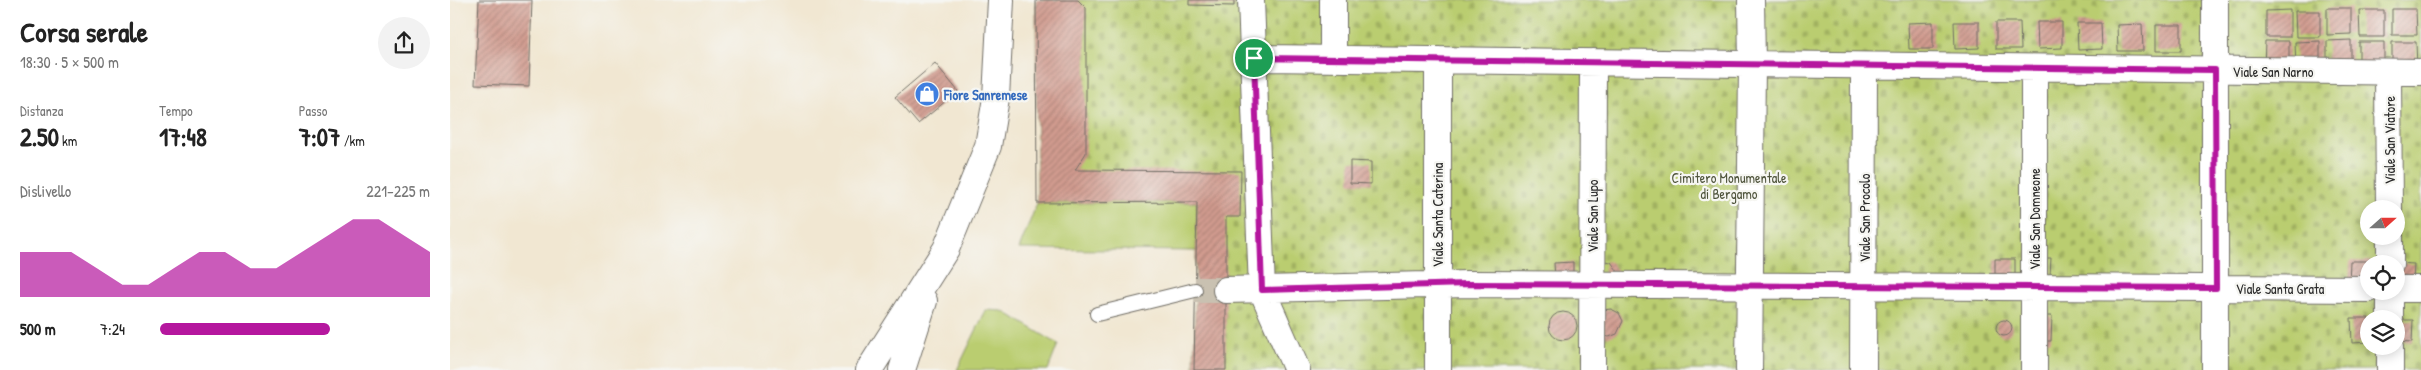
<!DOCTYPE html>
<html lang="it">
<meta charset="utf-8">
<style>
:root{--surface:#fff;--page:#f2f2f2;--text:#222;--muted:#767676;--accent:#b5179e}
body{margin:0;font-family:"Patrick Hand",sans-serif;background:var(--page);color:var(--text);height:100vh;display:flex;flex-direction:column;font-size:19px;white-space:nowrap}
*{box-sizing:border-box;margin:0}
p{font-size:16px;color:var(--muted)}
.icon{flex:none;width:28px;height:28px;fill:none;stroke:currentColor;stroke-width:2;stroke-linecap:round;stroke-linejoin:round}
.map{position:relative;flex:1;overflow:hidden}
.side{display:flex;flex-direction:column;background:var(--surface);width:450px}
.side>*{flex:none}
.needle{width:32px;rotate:69deg}
.fabs{position:absolute;left:1910px;top:200px;display:grid;gap:10px}
.fabs a{display:grid;place-items:center;width:45px;height:45px;border-radius:50%;background:var(--surface);box-shadow:0 2px 12px #0003;font-size:25px}
.pin{position:absolute;display:grid;place-items:center;width:42px;height:42px;color:#fff;margin:-21px;border:2px solid #fff;border-radius:50%;box-shadow:0 1px 5px #0007}
.round{display:grid;place-items:center;flex:none;width:52px;height:52px;border-radius:26px;background:var(--page)}
.overview{display:flex;align-items:center;justify-content:space-between;height:85px;padding:0 20px}
h1{font-size:28px;font-weight:800;line-height:38px}
.figures{display:grid;grid-template-columns:repeat(3,1fr);gap:8px;height:85px;padding:5px 20px}
.figures div{display:grid;align-content:center}
.figures b{font-size:25px;font-weight:800}
.figures small{font-size:14px;font-weight:400}
.figures p{font-size:14px}
.chart{height:140px;padding:10px 20px}
.chart p{display:flex;justify-content:space-between}
.chart svg{width:100%;height:90px;margin-top:5px;fill:var(--accent);opacity:.7}
ul{padding:0 20px;list-style:none;font-size:16px}
li{display:grid;grid-template-columns:80px 60px 1fr;align-items:center;height:38px}
li i{height:12px;border-radius:6px;background:var(--accent)}
main{display:flex;flex:1;min-height:0}
.map>svg:first-child{display:block}
.grass{fill:#bacd70;stroke:#727c4e}
.cemetery{fill:url(#cemetery-stones);stroke:#727c4e;fill-rule:evenodd}
.building{fill:url(#building-hatch)}
.lines{fill:none;stroke-linecap:round;stroke-linejoin:round}
.street-tunnel{stroke:#c9c1b1;stroke-width:26;stroke-dasharray:26 13;stroke-linecap:butt}
.lane-casing{stroke:#706d65;stroke-width:16}
.street-casing{stroke:#706d65;stroke-width:28}
.lane{stroke:#fff;stroke-width:14}
.street{stroke:#fff;stroke-width:26}
.route-casing{stroke:#fff;stroke-width:10}
.route{stroke:#b5179e;stroke-width:6}
.labels{text-anchor:middle;dominant-baseline:central;stroke-width:4.5;stroke-linejoin:round;paint-order:stroke}
.street-label{font-size:14px;fill:#2b2b2b;stroke:#f6f6f2}
.shop-label{font-size:14px;font-weight:bold;fill:#366cbe;stroke:#f6f6f2;text-anchor:start}
.park-label{font-size:14px;fill:#4f543c;stroke:#f6f6f2}
</style>
<main>
<section class="side">
<div class="overview"><div><h1>Corsa serale</h1><p>18:30 · 5 × 500 m</p></div><a class="round"><svg class="icon" aria-label="share" viewBox="0 0 24 24"><path d="M12 15V3M7 8l5-5 5 5M5 13v7h14v-7"/></svg></a></div>
<div class="figures">
<div><p>Distanza</p><b>2.50<small> km</small></b></div>
<div><p>Tempo</p><b>17:48</b></div>
<div><p>Passo</p><b>7:07<small> /km</small></b></div>
</div>
<div class="chart"><p><span>Dislivello</span>221–225 m</p>
<svg viewBox="0 0 160 44" preserveAspectRatio="none"><path d="M0 44V22L10 22L20 22L30 30L40 38L50 38L60 30L70 22L80 22L90 30L100 30L110 22L120 14L130 6L140 6L150 14L160 22V44z"/></svg>
</div>
<ul>
<li><b>500 m</b>7:24<i style="width:63%"></i></li>
</ul>
</section>
<div class="map">
<svg width="1971" height="370" viewBox="0 0 1971 370">
<defs>
<pattern id="cemetery-stones" width="16" height="16" patternUnits="userSpaceOnUse" patternTransform="scale(1.25)"><rect width="16" height="16" fill="#bacd70"/><path d="M2 7V4a2 2 0 0 1 4 0v3zM10 15v-3a2 2 0 0 1 4 0v3z" fill="#a0b061"/></pattern>
<pattern id="building-hatch" width="6" height="6" patternUnits="userSpaceOnUse" patternTransform="scale(1.25)"><rect width="6" height="6" fill="#d19b8f"/><path d="M-1 1l2-2M0 6l6-6M5 7l2-2" fill="none" stroke="#aa7f75"/></pattern>
</defs>
<rect width="100%" height="100%" fill="#f6f6f2"/>
<filter id="ink" filterUnits="userSpaceOnUse"><feTurbulence type="fractalNoise" baseFrequency=".02" numOctaves="2"/><feDisplacementMap in="SourceGraphic" scale="10" xChannelSelector="R" yChannelSelector="G"/><feConvolveMatrix kernelMatrix="1 2 1 2 8 2 1 2 1" color-interpolation-filters="sRGB"/></filter>
<filter id="wash" filterUnits="userSpaceOnUse"><feTurbulence type="fractalNoise" baseFrequency=".0096" numOctaves="4" result="noise"/><feDisplacementMap in="SourceGraphic" scale="20" xChannelSelector="R" yChannelSelector="G"/><feGaussianBlur stdDeviation="1.12" result="paint"/><feColorMatrix in="noise" values="0 0 0 0 0 0 0 0 0 0 0 0 0 0 0 0 0 1.4 0 .05"/><feComposite in="paint" operator="in"/></filter>
<g filter="url(#wash)">
<rect width="100%" height="100%" fill="#f1e7d2"/>
<path class="grass" d="M747 202V251L569 249 587 203Z
M536 310 553 311 608 344 598 370H507Z"/>
<path class="cemetery" d="M586 0H1971V370H744L747 202 587 203ZM1919 209H1946V236H1919ZM1919 264H1946V291H1919ZM1919 319H1946V346H1919Z"/>
<g id="blocks">
<path class="building" d="M29 0H82L79 86 25 84Z
M586 0H628L636 8V153L625 170 791 171 790 217H776V370H744L747 202 587 203Z
M739 0H784V6L739 5Z
M1877 8H1901V34L1877 35Z
M1942 9H1966L1967 35H1942Z
M1840 10V37H1816V11Z
M1909 10H1934V37H1910Z
M1845 11H1870V37H1846Z
M1483 22V49H1459L1458 23Z
M1504 22H1529V48L1505 49Z
M1546 22H1570L1571 49H1546Z
M1587 22H1612V48L1588 49Z
M1627 23H1651L1652 49 1628 50Z
M1692 24 1693 51H1668L1667 25Z
M1706 25H1731V51H1706Z
M1901 40V67H1877V41Z
M1815 41H1839V67L1814 68Z
M1870 41V68H1846L1845 42Z
M1909 42H1934V68L1909 69Z
M1942 42H1966L1967 68H1942Z
M485 63 508 91 468 124 445 97Z
M900 161 921 162V184L900 183Z
M1592 258H1601L1600 275H1592Z
M1545 259H1565V278H1545Z
M1155 261 1161 262 1167 270V273L1154 281Z
M1900 261H1921L1919 264V283H1899Z
M1123 262V278L1105 279 1104 263Z
M1947 263 1964 264 1963 282H1946Z
M1161 309 1169 313 1173 321 1167 334 1159 337 1154 336 1152 310Z
M1099 326a14 14 0 1 1 28 0a14 14 0 1 1-28 0Z
M1590 316H1602L1601 341H1590Z
M1901 318H1919V342L1902 343Z
M1546 328a8 8 0 1 1 16 0a8 8 0 1 1-16 0Z
M1948 320H1963L1962 342 1948 341Z"/>
</g>
</g>
<g filter="url(#ink)">
<use href="#blocks" fill-opacity="0" stroke="#706d65" stroke-width="1"/>
<g class="lines">
<path class="street-tunnel" d="M745 290H776"/>
<defs>
<path id="lane" d="M647 314 745 290"/>
<path id="street" d="M801 0 812 290 847 370
M804 58 1971 72
M883 59V0
M1584 68V370
M1938 72 1939 209
M1940 236V264
M1946 289H1971
M776 290 1017 284 1919 289
M1940 319V291
M419 370 496 249 538 146 546 98 551 0
M452 370 474 301
M988 370V60
M1142 370 1143 62
M1299 370 1302 64 1301 0
M1413 370 1414 66
M1765 370V0
M1940 370V346"/>
</defs>
<use href="#lane" class="lane-casing"/>
<use href="#street" class="street-casing"/>
<use href="#lane" class="lane"/>
<use href="#street" class="street"/>
</g>
</g>
<g class="lines" filter="url(#ink)">
<defs>
<path id="route" d="M804 58 1765 70 1766 288 1017 284 812 290Z"/>
</defs>
<use href="#route" class="route-casing"/>
<use href="#route" class="route"/>
</g>
<defs>
<symbol id="shop-disc" viewBox="-11 -11 22 22"><circle r="9.5" fill="#3f7fe0" stroke="#f6f6f2"/><path d="M-5-2.5h2.3a2.7 3.5 0 0 1 5.4 0H5L5.5 6h-11ZM-1.5-2.5h3a1.5 2.3 0 0 0-3 0Z" fill="#fff"/></symbol>
</defs>
<g fill-rule="evenodd">
<use href="#shop-disc" x="463" y="80" width="28" height="28"/>
</g>
<g class="labels">
<g class="street-label">
<text x="1823" y="71">Viale San Narno</text>
<text transform="translate(1939 140) rotate(-90)">Viale San Viatore</text>
<text transform="translate(987 215) rotate(-90)">Viale Santa Caterina</text>
<text transform="translate(1142 216) rotate(-90)">Viale San Lupo</text>
<text transform="translate(1414 218) rotate(-90)">Viale San Procolo</text>
<text transform="translate(1584 219) rotate(-90)">Viale San Domneone</text>
<text x="1830" y="288">Viale Santa Grata</text>
</g>
<g class="shop-label">
<text x="494" y="94">Fiore Sanremese</text>
</g>
<g class="park-label">
<text x="1279" y="177">Cimitero Monumentale<tspan x="1279" dy="16">di Bergamo</tspan></text>
</g>
</g>
</svg>
<div class="fabs">
<a><svg class="needle" viewBox="-14 -14 28 28"><path d="M0-13l5 13h-10z" fill="#e53935"/><path d="M0 13l5-13h-10z" fill="#767676"/></svg></a>
<a><svg class="icon" aria-label="locate" viewBox="0 0 24 24"><circle cx="12" cy="12" r="6"/><path d="M12 2v4M12 18v4M2 12h4M18 12h4"/></svg></a>
<a><svg class="icon" aria-label="layers" viewBox="0 0 24 24"><path d="M12 4l9 5-9 5-9-5zM3 14l9 5 9-5"/></svg></a>
</div>
<div class="pin" style="left:804px;top:58px;background:#1e9e55"><svg class="icon" aria-label="arrive" viewBox="0 0 24 24"><path d="M6 21V4h12l-3 4 3 4H6"/></svg></div>
</div>
</main>
